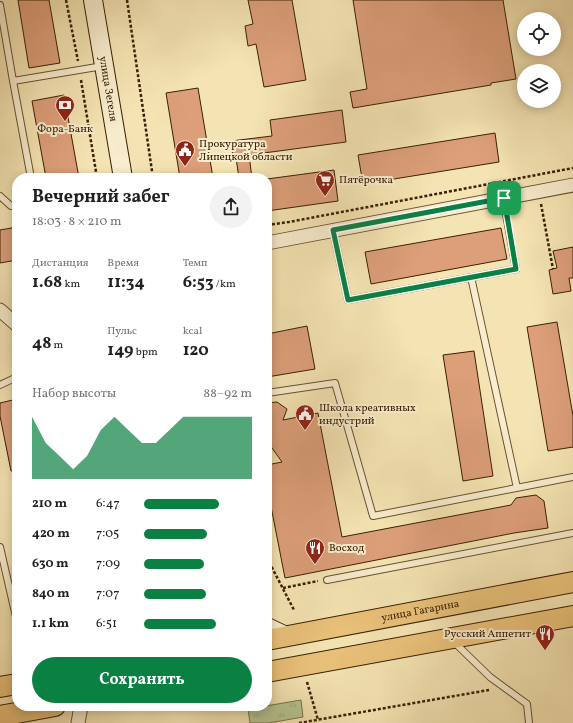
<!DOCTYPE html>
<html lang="ru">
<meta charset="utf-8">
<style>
:root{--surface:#fff;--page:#f2f2f2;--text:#202124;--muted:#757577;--accent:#0b8043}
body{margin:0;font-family:Vollkorn,serif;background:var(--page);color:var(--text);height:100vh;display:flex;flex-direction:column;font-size:15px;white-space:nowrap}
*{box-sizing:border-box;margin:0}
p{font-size:13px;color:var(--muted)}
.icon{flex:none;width:22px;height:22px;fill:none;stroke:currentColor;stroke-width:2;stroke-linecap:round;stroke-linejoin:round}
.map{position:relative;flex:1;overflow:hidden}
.drawer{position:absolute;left:12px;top:173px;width:260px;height:538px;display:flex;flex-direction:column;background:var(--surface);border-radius:16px;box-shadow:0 2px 10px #0003}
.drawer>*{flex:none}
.fabs{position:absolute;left:517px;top:12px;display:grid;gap:8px}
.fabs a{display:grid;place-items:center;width:44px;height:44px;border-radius:50%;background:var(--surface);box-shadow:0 2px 10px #0003;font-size:20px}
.pin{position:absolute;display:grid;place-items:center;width:34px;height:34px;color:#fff;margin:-17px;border-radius:8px;box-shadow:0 2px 6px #0006}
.round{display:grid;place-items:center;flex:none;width:42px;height:42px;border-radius:21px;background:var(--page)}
.headline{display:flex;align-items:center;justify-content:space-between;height:68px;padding:0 20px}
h1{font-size:18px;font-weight:700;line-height:30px}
.metrics{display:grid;grid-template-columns:repeat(3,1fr);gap:6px;height:68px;padding:4px 20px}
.metrics div{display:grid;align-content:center}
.metrics b{font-size:17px;font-weight:700}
.metrics small{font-size:11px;font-weight:400}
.metrics p{font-size:11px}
.chart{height:112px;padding:8px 20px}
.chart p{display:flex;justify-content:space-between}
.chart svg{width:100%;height:72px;margin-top:4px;fill:var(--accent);opacity:.7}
.action{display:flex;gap:8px;margin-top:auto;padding:8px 20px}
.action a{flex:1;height:46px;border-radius:24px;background:var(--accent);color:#fff;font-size:16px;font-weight:700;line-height:46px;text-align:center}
ul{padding:0 20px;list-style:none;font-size:13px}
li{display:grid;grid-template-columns:64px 48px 1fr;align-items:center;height:30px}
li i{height:10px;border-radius:5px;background:var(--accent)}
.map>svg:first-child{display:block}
.grass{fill:url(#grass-tufts);stroke:#78724a}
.building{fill:#dc9f7a;stroke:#3a2004}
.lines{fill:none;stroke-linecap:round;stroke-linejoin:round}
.service-casing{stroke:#695130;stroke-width:8}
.minor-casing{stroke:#695130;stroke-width:15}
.secondary-casing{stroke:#3a2004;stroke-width:20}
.primary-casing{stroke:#3a2004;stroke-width:22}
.path{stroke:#3a2004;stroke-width:2.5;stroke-dasharray:3 2;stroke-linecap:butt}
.service{stroke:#f8edce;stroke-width:6}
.minor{stroke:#f8edce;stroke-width:13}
.secondary{stroke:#f8edce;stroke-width:18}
.primary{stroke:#eac27a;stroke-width:20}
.route-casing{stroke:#fff;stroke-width:8}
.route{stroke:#0b8043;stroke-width:5}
.labels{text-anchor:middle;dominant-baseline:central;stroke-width:4;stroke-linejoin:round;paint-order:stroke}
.street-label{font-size:11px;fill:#3a2004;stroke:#f8edce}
.poi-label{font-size:11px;fill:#3a2004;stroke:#f8edce;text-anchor:start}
</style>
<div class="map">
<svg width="573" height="723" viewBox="0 0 573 723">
<defs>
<pattern id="grass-tufts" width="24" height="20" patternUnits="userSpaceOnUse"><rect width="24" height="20" fill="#b5c591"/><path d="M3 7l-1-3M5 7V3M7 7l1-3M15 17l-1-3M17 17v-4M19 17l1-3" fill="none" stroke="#9ca97b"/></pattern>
</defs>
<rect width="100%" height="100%" fill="#f5e4b3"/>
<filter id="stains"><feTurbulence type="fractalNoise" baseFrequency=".005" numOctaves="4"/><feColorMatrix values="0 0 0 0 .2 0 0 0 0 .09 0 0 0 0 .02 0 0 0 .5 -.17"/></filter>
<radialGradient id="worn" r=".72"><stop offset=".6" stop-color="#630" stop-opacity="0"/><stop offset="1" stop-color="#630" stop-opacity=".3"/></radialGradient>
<path class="grass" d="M301 700 303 717 269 723H250L248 709Z"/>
<path class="building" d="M18 0H49L60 63 29 68Z
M248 0H292L306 80 264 87 256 44 248 46 245 26 253 24Z
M353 0H503L516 79 491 83V85L353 108 350 92 367 89Z
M198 88 213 178H180L166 93Z
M64 95 79 178H46L32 101Z
M342 110 346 142 249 155 252 178H239L236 158H233L231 141 272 136 270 120Z
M495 133 499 162 363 184 358 155Z
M334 170 338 201 267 211V179Z
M17 227V260L0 263V230Z
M501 228 507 259 371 284 365 252Z
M573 247V278H569L571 291 553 294 549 270 557 268 553 251Z
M557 322 573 416V447L548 451 527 327Z
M307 326 315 369 267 377V334Z
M474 351 493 476 463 481 443 355Z
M17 399V471H11L0 416V403Z
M277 402 287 409 283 420 318 413 342 537 511 505 516 498 536 495 544 501 548 528 514 533 285 578 267 486V465L282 462 267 441V403Z"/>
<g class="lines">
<defs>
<path id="service" d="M0 5 13 81
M31 178 13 81 103 66
M0 196 11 206H17
M333 230 348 300 516 269 503 198
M471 277 517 488
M0 385 17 377
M267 393 335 383 373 516 573 477
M0 547 17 621
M327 580 573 533
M454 642 490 677 527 704 529 723"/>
<path id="minor" d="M267 243 573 185
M0 310 17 325
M78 723 81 706"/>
<g id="secondary">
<path id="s1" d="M93 0 123 178"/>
<path d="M267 627 286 636"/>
</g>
<g id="primary">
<path id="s2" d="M267 640 573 582"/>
<path d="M267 672 573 616"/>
<path d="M0 687 17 684"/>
<path d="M0 716 55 706"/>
</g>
</defs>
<use href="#service" class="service-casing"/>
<use href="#minor" class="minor-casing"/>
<use href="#secondary" class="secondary-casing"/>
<use href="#primary" class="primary-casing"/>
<path class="path" d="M66 0 78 61
M127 0 153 178
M81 80 97 178
M541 204 553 269
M267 225 289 222 573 168
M267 558 294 610
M283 588 318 581
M307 682 318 720
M299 723 489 690"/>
<use href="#service" class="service"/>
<use href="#minor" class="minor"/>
<use href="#secondary" class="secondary"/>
<use href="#primary" class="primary"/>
</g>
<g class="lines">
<defs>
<path id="route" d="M504 198 516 269 348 300 333 230Z"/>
</defs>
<use href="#route" class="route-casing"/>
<use href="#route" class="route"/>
</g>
<defs>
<symbol id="bank-pin" viewBox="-11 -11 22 30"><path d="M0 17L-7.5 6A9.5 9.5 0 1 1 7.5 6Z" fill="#8f2418" stroke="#f8edce"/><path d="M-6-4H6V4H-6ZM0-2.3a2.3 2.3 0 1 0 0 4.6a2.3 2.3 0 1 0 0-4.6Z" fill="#fff"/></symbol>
<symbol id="civic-pin" viewBox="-11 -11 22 30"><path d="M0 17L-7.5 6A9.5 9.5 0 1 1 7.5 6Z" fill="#8f2418" stroke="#f8edce"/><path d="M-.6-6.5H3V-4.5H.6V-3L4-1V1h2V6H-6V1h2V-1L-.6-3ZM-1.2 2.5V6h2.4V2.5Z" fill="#fff"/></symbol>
<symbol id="supermarket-pin" viewBox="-11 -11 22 30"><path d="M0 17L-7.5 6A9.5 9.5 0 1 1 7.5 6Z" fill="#8f2418" stroke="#f8edce"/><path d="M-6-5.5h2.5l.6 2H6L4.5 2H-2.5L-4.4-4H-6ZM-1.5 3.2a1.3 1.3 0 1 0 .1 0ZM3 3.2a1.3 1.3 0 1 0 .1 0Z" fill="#fff"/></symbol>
<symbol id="restaurant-pin" viewBox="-11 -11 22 30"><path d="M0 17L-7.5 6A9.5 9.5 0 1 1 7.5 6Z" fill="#8f2418" stroke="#f8edce"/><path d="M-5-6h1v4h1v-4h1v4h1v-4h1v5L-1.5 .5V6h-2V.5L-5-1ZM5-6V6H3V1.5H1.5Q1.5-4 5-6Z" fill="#fff"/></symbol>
</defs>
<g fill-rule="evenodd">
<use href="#bank-pin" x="54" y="94" width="22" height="30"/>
<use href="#civic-pin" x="174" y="139" width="22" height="30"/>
<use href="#supermarket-pin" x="314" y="169" width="22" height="30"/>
<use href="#civic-pin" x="294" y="403" width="22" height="30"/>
<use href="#restaurant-pin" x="304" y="537" width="22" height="30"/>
<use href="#restaurant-pin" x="534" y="623" width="22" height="30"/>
</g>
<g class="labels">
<g class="street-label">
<text stroke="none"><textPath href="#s1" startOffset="90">улица Зегеля</textPath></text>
<text stroke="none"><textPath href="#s2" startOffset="156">улица Гагарина</textPath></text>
</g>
<g class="poi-label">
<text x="65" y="129" text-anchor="middle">Фора-Банк</text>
<text x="199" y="144">Прокуратура<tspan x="199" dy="13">Липецкой области</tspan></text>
<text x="339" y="180">Пятёрочка</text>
<text x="319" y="408">Школа креативных<tspan x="319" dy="13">индустрий</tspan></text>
<text x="329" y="548">Восход</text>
<text x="531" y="634" text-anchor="end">Русский Аппетит</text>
</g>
</g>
<rect width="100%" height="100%" filter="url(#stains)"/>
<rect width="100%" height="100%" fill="url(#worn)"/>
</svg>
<div class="fabs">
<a><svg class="icon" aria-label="locate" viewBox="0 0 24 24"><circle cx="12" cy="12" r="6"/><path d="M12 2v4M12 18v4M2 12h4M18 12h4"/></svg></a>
<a><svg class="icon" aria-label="layers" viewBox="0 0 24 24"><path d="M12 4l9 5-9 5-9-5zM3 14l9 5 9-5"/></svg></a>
</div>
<div class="pin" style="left:504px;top:198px;background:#1e9e55"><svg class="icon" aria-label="arrive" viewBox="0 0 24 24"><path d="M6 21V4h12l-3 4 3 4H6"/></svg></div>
<section class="drawer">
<div class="headline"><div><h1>Вечерний забег</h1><p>18:03 · 8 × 210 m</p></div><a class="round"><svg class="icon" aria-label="share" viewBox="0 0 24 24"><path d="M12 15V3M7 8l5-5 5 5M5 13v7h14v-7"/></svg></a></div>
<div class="metrics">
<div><p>Дистанция</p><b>1.68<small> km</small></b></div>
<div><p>Время</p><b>11:34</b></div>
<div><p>Темп</p><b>6:53<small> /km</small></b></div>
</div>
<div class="metrics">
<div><b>48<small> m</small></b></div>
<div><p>Пульс</p><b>149<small> bpm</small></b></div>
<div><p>kcal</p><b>120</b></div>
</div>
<div class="chart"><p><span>Набор высоты</span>88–92 m</p>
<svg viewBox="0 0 160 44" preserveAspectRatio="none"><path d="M0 44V6L10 22L20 30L30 38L40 30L50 14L60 6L70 14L80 22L90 22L100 14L110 6L120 6L130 6L140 6L150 6L160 6V44z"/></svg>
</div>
<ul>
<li><b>210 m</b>6:47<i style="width:69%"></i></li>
<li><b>420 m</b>7:05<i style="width:58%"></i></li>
<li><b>630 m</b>7:09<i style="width:56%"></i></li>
<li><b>840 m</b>7:07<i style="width:57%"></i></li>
<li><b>1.1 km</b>6:51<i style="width:67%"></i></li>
</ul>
<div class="action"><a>Сохранить</a></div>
</section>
</div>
